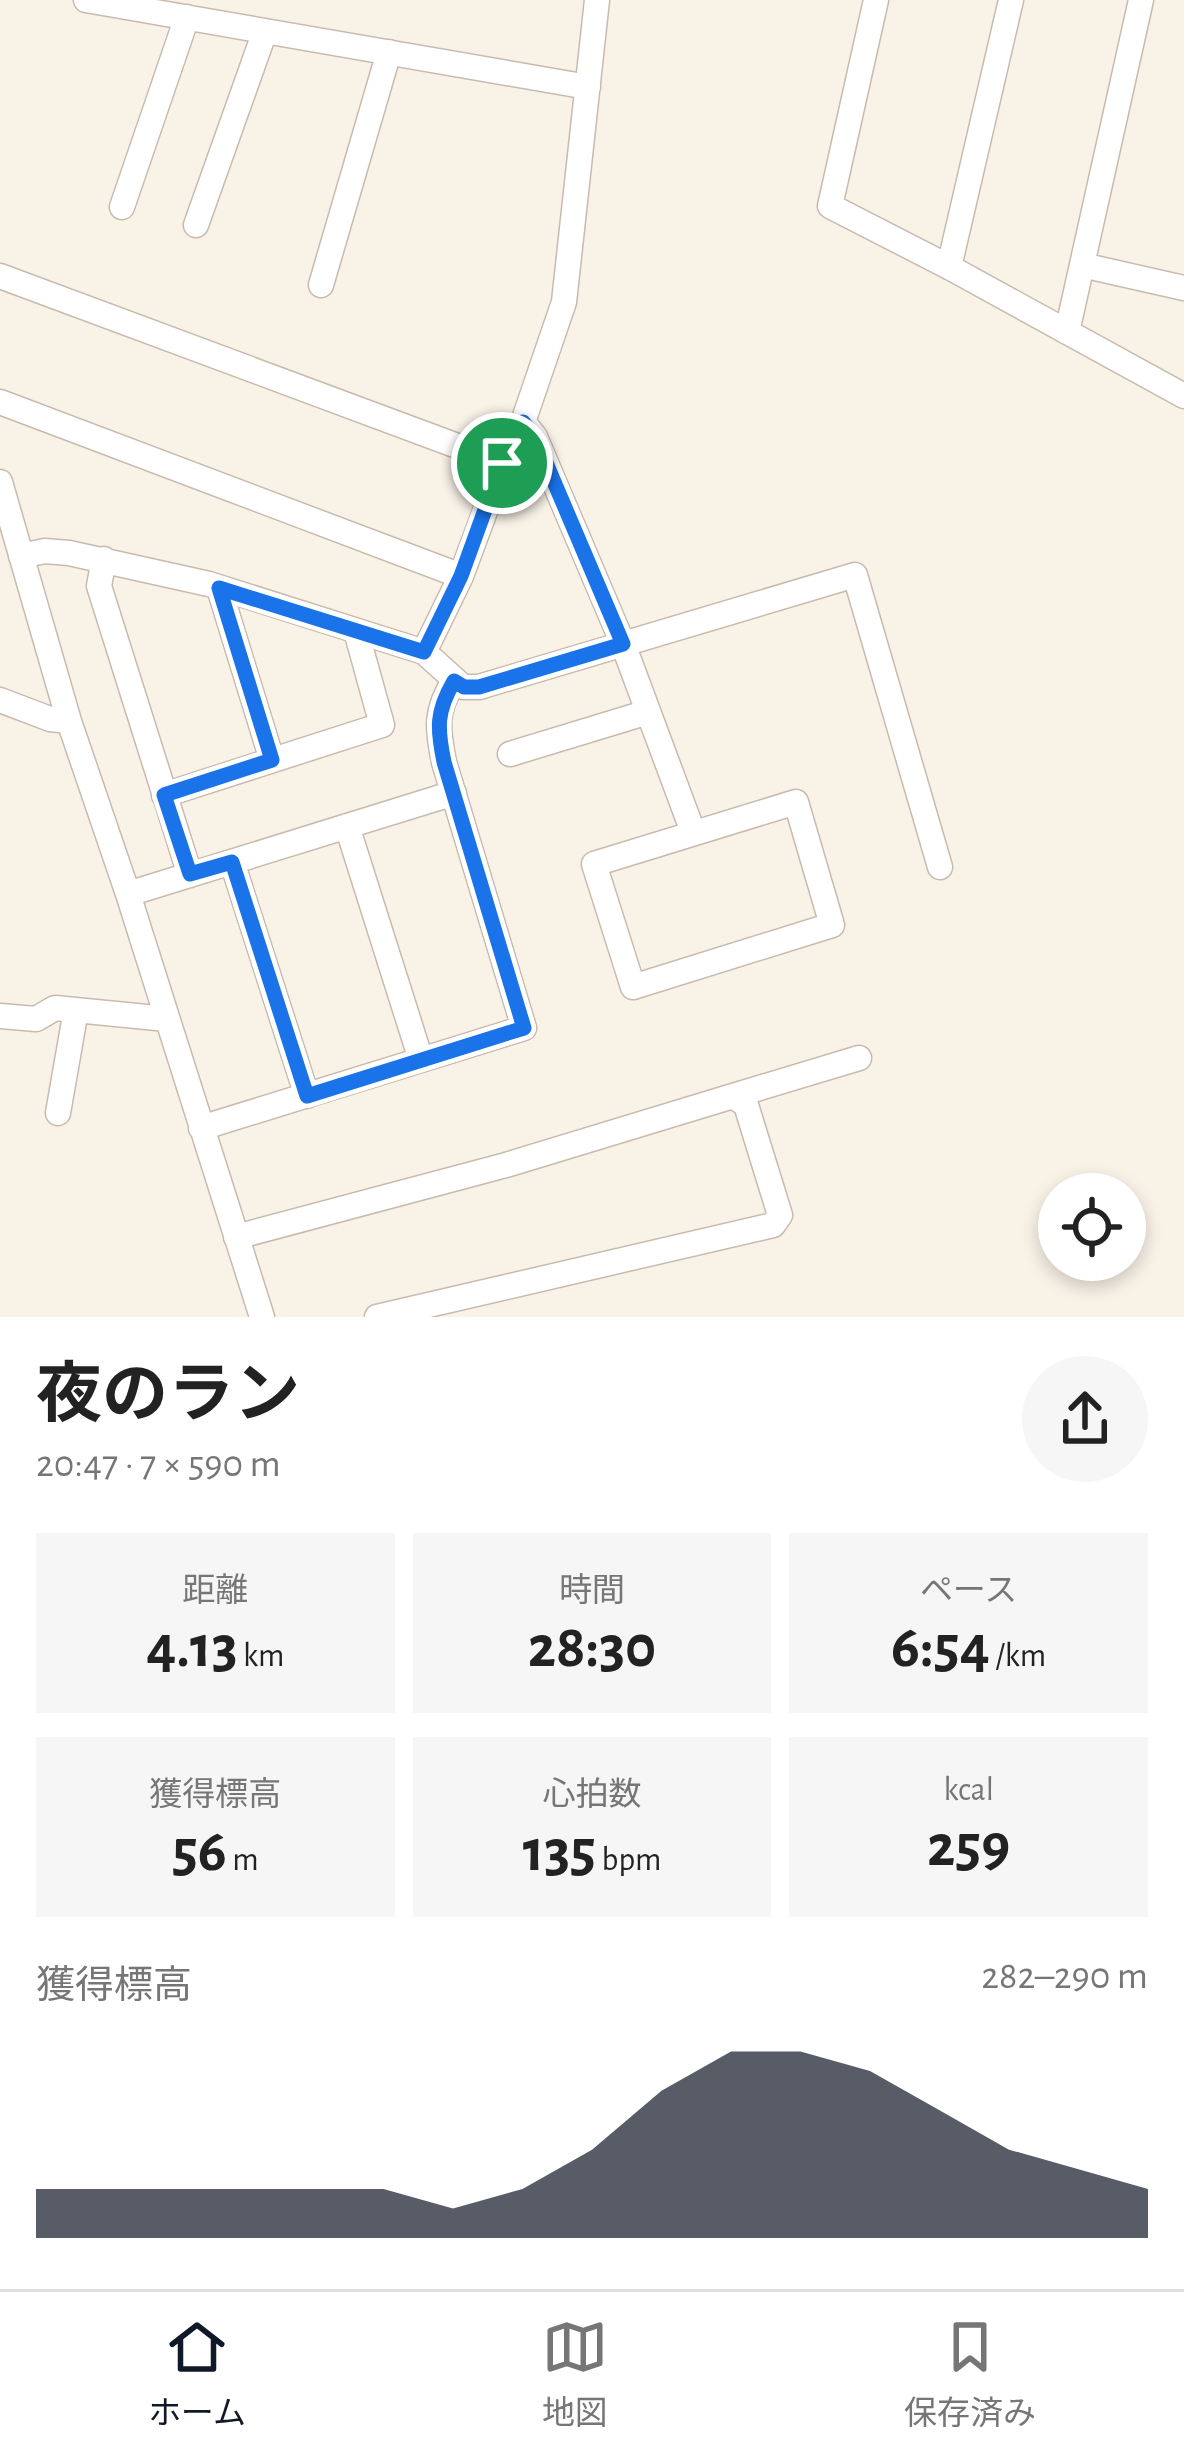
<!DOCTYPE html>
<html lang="ja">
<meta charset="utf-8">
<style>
:root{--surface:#fff;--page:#f6f6f6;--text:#222;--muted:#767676;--line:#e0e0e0;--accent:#111827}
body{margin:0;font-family:"Alegreya Sans","Noto Sans JP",sans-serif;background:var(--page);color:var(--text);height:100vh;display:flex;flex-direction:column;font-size:45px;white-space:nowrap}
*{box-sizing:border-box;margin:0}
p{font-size:39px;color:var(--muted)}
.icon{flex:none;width:66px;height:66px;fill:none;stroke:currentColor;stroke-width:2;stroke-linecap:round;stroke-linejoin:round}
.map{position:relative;height:1317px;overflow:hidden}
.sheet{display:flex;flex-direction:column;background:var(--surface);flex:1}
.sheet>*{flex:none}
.tools{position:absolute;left:1038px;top:1173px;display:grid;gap:24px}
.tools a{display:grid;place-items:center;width:108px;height:108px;border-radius:50%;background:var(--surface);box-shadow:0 6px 18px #0003;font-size:60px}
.pin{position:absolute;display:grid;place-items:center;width:102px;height:102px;color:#fff;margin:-51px;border:6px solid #fff;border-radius:50%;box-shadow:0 3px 12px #0007}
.round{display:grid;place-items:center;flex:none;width:126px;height:126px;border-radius:63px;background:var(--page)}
.head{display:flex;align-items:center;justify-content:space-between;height:204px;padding:0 36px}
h1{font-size:66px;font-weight:700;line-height:90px}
.metrics{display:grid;grid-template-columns:repeat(3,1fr);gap:18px;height:204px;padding:12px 36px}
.metrics div{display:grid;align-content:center;border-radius:0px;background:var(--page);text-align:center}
.metrics b{font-size:60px;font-weight:700}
.metrics small{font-size:33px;font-weight:400}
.metrics p{font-size:33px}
.chart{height:336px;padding:24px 36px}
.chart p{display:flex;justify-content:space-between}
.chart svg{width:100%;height:216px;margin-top:12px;fill:var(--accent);opacity:.7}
.tab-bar{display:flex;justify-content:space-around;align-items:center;height:168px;border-top:3px solid var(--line);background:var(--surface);font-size:33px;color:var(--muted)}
.tab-bar a{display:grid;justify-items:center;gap:6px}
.tab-bar .active{color:var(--accent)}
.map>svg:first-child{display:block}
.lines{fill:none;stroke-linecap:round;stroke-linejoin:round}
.minor-casing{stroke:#c9baae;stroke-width:27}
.minor{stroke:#fff;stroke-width:24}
.route-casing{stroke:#fff;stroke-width:24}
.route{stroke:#1a73e8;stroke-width:15}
</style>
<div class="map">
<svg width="1184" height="1317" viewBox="0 0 1184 1317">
<rect width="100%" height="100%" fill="#f9f2e7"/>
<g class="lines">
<defs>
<path id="minor" d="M86 0 588 87
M876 0 830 206 949 267 1184 396
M122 207 187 17
M196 225 265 31
M1082 265 1184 288
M949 267 1011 0
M0 276 503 463
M321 285 389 52
M1067 332 1141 0
M0 402 461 576
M523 422 535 437 623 644 693 832
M0 482 69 721 128 894 262 1317
M21 556 45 551 69 553 209 584 424 652 463 687H479L855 575 940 867
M104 559 99 586 190 875
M219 588 272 760
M424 652 461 576 503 463 523 422 564 302 597 0
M0 700 50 719 69 721
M510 754 648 712
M164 795 382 725 356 631
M796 802 832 925 633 987 594 864Z
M347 826 421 1060
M232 862 307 1096
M128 894 454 793
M0 1016 36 1019 55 1008 167 1019
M733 1096 859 1058
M58 1113 76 1010
M201 1128 524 1028 444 762C437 728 435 711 454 681
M236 1237 506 1165 733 1096 746 1105 780 1215 773 1225 377 1317"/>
</defs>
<use href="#minor" class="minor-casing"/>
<use href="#minor" class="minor"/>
</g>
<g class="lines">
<defs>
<path id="route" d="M523 422 535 437 623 644 479 687H464L454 681C436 712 437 728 444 762L524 1028 307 1096 232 862 190 874 164 795 272 760 219 588 424 652 461 576 502 463Z"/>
</defs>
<use href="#route" class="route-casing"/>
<use href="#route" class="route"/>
</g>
</svg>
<div class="tools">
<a><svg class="icon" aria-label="locate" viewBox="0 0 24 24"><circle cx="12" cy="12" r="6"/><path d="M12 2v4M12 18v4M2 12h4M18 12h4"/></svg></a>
</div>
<div class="pin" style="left:502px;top:463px;background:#1e9e55"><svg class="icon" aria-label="arrive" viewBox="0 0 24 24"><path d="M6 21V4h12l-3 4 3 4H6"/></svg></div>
</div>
<section class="sheet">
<div class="head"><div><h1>夜のラン</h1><p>20:47 · 7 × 590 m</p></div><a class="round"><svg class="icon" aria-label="share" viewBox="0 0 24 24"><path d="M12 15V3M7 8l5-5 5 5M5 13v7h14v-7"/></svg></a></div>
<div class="metrics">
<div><p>距離</p><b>4.13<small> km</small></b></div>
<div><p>時間</p><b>28:30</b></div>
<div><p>ペース</p><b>6:54<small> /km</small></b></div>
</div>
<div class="metrics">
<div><p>獲得標高</p><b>56<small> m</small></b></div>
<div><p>心拍数</p><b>135<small> bpm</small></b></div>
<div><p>kcal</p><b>259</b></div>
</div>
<div class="chart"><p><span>獲得標高</span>282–290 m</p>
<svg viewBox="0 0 160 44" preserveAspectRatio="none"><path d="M0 44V34L10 34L20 34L30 34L40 34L50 34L60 38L70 34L80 26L90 14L100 6L110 6L120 10L130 18L140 26L150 30L160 34V44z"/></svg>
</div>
</section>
<nav class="tab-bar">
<a class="active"><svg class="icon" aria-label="home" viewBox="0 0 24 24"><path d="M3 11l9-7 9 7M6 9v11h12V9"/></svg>ホーム</a>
<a><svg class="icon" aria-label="map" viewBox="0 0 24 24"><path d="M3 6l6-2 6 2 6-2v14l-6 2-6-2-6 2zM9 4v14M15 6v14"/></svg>地図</a>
<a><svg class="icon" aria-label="saved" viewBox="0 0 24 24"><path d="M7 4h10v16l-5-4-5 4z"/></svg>保存済み</a>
</nav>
